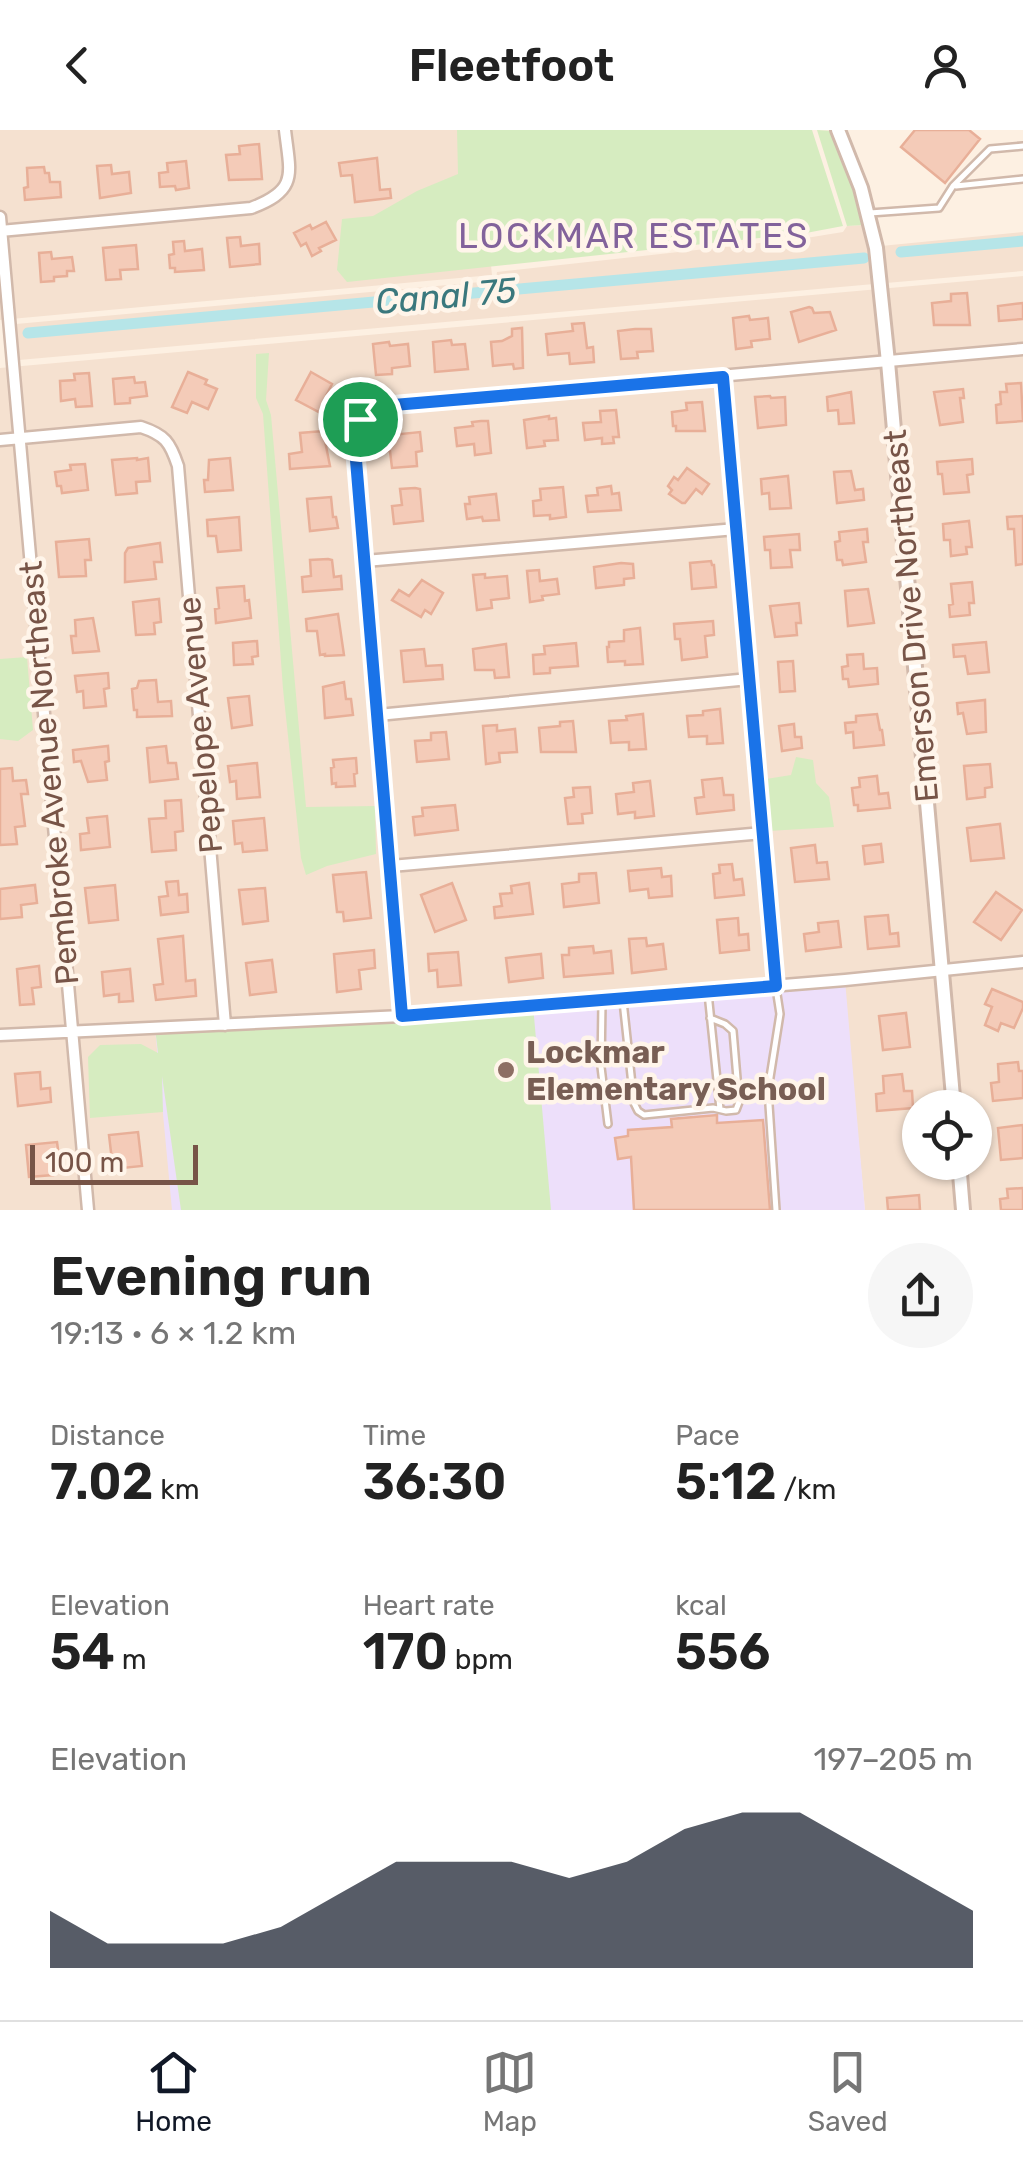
<!DOCTYPE html>
<meta charset="utf-8">
<style>
:root{--surface:#fff;--page:#f6f6f6;--text:#222;--muted:#767676;--line:#e0e0e0;--accent:#111827}
body{margin:0;font-family:Rubik,sans-serif;background:var(--page);color:var(--text);height:100vh;display:flex;flex-direction:column;font-size:38px;white-space:nowrap}
*{box-sizing:border-box;margin:0}
p{font-size:32px;color:var(--muted)}
.icon{flex:none;width:55px;height:55px;fill:none;stroke:currentColor;stroke-width:2;stroke-linecap:round;stroke-linejoin:round}
.map{position:relative;height:1080px;overflow:hidden}
.details{display:flex;flex-direction:column;background:var(--surface);flex:1}
.details>*{flex:none}
.fabs{position:absolute;left:902px;top:960px;display:grid;gap:20px}
.fabs a{display:grid;place-items:center;width:90px;height:90px;border-radius:50%;background:var(--surface);box-shadow:0 2px 8px #0004;font-size:50px}
.scale{position:absolute;left:30px;bottom:25px;width:168px;box-sizing:border-box;padding-left:10px;border:5px solid #775447;border-top:0;font-size:28px;line-height:35px;white-space:nowrap;color:#775447;-webkit-text-stroke:8px #fff5ea;paint-order:stroke}
.pin{position:absolute;display:grid;place-items:center;width:85px;height:85px;color:#fff;margin:-42px;border:5px solid #fff;border-radius:50%;box-shadow:0 2px 10px #0007}
.round{display:grid;place-items:center;flex:none;width:105px;height:105px;border-radius:52px;background:var(--page)}
.summary{display:flex;align-items:center;justify-content:space-between;height:170px;padding:0 50px}
h1{font-size:55px;font-weight:600;line-height:75px}
.stats{display:grid;grid-template-columns:repeat(3,1fr);gap:15px;height:170px;padding:10px 50px}
.stats div{display:grid;align-content:center}
.stats b{font-size:50px;font-weight:600}
.stats small{font-size:28px;font-weight:400}
.stats p{font-size:28px}
.chart{height:280px;padding:20px 50px}
.chart p{display:flex;justify-content:space-between}
.chart svg{width:100%;height:180px;margin-top:10px;fill:var(--accent);opacity:.7}
header{display:flex;justify-content:space-between;align-items:center;height:130px;padding:0 50px;background:var(--surface);font-size:45px;font-weight:600}
.dock{display:flex;justify-content:space-around;align-items:center;height:140px;border-top:2px solid var(--line);background:var(--surface);font-size:28px;color:var(--muted)}
.dock a{display:grid;justify-items:center;gap:5px}
.dock .on{color:var(--accent)}
.map>svg:first-child{display:block}
.residential{fill:#f5e1d0;fill-rule:evenodd}
.education{fill:#eddffa}
.green{fill:#d6ecc0}
.lines{fill:none;stroke-linecap:round;stroke-linejoin:round}
.canal{stroke:#b6e5e8;stroke-width:11}
.building{fill:#f4cbb8;stroke:#e8af98;stroke-width:2.5}
.service-casing{stroke:#d1b9ab;stroke-width:10}
.minor-casing{stroke:#d1b9ab;stroke-width:15}
.tertiary-casing{stroke:#d1b9ab;stroke-width:18}
.service{stroke:#fff;stroke-width:5}
.minor{stroke:#fff;stroke-width:10}
.tertiary{stroke:#fff;stroke-width:12}
.route-casing{stroke:#fff;stroke-width:20}
.route{stroke:#1a73e8;stroke-width:12}
.education-dot{fill:#8d6e63;stroke:#fff5ea;stroke-width:4}
.labels{text-anchor:middle;dominant-baseline:central;stroke-width:9;stroke-linejoin:round;paint-order:stroke}
.street-label{font-size:32px;fill:#775447;stroke:#fff5ea}
.education-label{font-size:32px;font-weight:bold;fill:#785e54;stroke:#fff5ea;text-anchor:start}
.neighbourhood-label{font-size:35px;letter-spacing:2.5px;fill:#82629b;stroke:#fff5ea}
.water-label{font-size:35px;font-style:italic;fill:#3a787d;stroke:#fff5ea}
</style>
<header><svg class="icon" aria-label="back" viewBox="0 0 24 24"><path d="M15 5l-7 7 7 7"/></svg>Fleetfoot<svg class="icon" aria-label="person" viewBox="0 0 24 24"><circle cx="12" cy="8" r="4"/><path d="M4 21q1-7 8-7t8 7"/></svg></header>
<div class="map">
<svg width="1023" height="1080" viewBox="0 0 1023 1080">
<rect width="100%" height="100%" fill="#fdf0e2"/>
<path class="residential" d="M0 0H477L492 145 0 190Z
M864 95 870 120 874 154 19 230 16 194 492 151 496 148 497 142 806 108 843 102 847 96Z
M1023 102V141L886 153 881 116Z
M1023 146V1080H865L845 869 181 1080H0V238ZM920 978H975V1032H920Z"/>
<path class="education" d="M845 850 865 1080H172L155 898Z"/>
<path class="green" d="M457 0H812L843 96 806 103 347 152 337 140 342 89 373 86 417 61 458 44Z
M817 0 832 1 856 60 864 95 847 96Z
M269 223 266 270 271 285 306 677 375 676 376 724 327 736 306 745 301 728 283 559 263 284 256 268V224Z
M27 527 33 600 18 611 0 609V529Z
M796 627 813 630 816 653 829 667 834 697 769 701 766 649 791 645Z
M533 875 551 1080H181L162 946 163 982 90 988 88 927 100 915 141 914 158 923 155 898Z"/>
<g class="lines">
<path class="canal" d="M901 122 1023 111
M28 203 864 128"/>
</g>
<path class="building" d="M915 0H969L980 9 945 53 901 17Z
M259 14 262 49 229 50 226 25 240 24 239 16Z
M377 28 380 60 390 59 391 68 355 72 352 45 341 46 339 33Z
M186 31 189 58 176 60 175 56 160 57 159 43 168 42 167 33Z
M111 35 112 44 129 42 131 63 100 68 97 36Z
M44 37 45 43H49L50 52H60L61 67 25 70 24 58 28 57 27 38Z
M326 92 336 110 319 118 321 121 312 126 306 113 301 116 294 103 310 95 312 99Z
M240 107 241 116 259 114 260 134 230 137 227 108Z
M184 111 185 121 202 119 204 140 175 142V138H170L169 125 174 124 173 112Z
M136 115 138 139 120 140 121 149 106 150 103 118Z
M51 122 52 129 72 127 74 141H67V146L54 147V151L41 152 39 123Z
M967 163 970 195H934L932 173 951 171V164Z
M1023 173V189L999 191 998 176Z
M809 177 812 178 814 183 830 182 836 200 799 212 791 182Z
M749 186 750 190 768 188 770 209 751 211 752 217 736 219 733 188Z
M584 193 587 218 593 217 594 232 570 234 569 223 548 225 546 204 573 201 572 194Z
M522 198 523 238 514 239 513 234 493 236 491 212 502 211 512 206V199Z
M635 199H651L653 221 637 222 638 228 621 229 618 201Z
M451 210 452 215 465 214 468 239 435 242 433 212Z
M389 212 390 216 408 214 410 236 392 238V244L376 245 373 214Z
M188 242 207 250 205 254 217 259 208 279 192 272 187 283 172 277Z
M311 242 332 254 325 268 339 276 332 289 296 270Z
M89 243 92 276 76 277 75 269 61 271 60 251 75 250 74 244Z
M134 247 135 253 145 252 147 266 130 268V273L115 274 113 249Z
M1021 253 1023 291 997 293 996 275 1001 274 1000 262H1007L1006 254Z
M963 259 964 268H960L963 292 940 295 934 262Z
M851 262 854 293 839 294 838 280 828 281 827 267Z
M770 266 771 268 785 267 786 295 758 298 755 267Z
M702 272 705 301H676V296H673L672 282 687 280 686 273Z
M616 280 619 307H613L614 313 602 314V308L585 310 583 293 601 292 600 281Z
M549 286V289L556 288 558 310 544 311 545 316 527 318 524 290Z
M481 291H488L491 323 475 325 474 314 457 316 455 298 473 296 472 292Z
M323 301 330 336 290 339 289 324 302 322 300 303Z
M420 302 422 321 416 322 417 336 392 338 390 321H384L381 306Z
M137 328V330L148 328 150 351 136 352 137 363 116 365 112 330Z
M230 328 233 360 205 362 204 350H208L209 330Z
M972 329 973 344 967 345 969 362 944 364 942 344H938L937 332Z
M85 334 88 360 62 363 61 356H57L55 342 71 340 70 335Z
M687 338 709 354 702 364 696 359 685 373H682L669 364 672 360 668 356 674 347 678 350Z
M851 341 855 360 863 359 864 370 837 373 834 342Z
M788 346 791 378 770 379 769 363 762 364 761 349Z
M611 356 612 364 619 363 621 380 588 382 586 366 598 365 597 358Z
M563 357 566 387 550 389V385L534 386 533 371 541 370 540 359Z
M415 358 420 359 423 391 394 394 392 376 402 375 400 359Z
M496 364 499 390 483 391 482 387 467 389 465 374H470L469 367Z
M331 367 333 387H336L338 398 310 401 307 369Z
M1023 386V434L1016 435 1014 399H1008L1007 387Z
M239 387 241 420 218 422 216 406H208L207 390Z
M969 391 972 417H966L967 424 951 426 950 410H944L943 394Z
M867 399 868 412H863L866 432 843 435 842 430H837L835 412 840 411 839 402Z
M799 404 800 420H790L792 437 771 438 770 420H765L764 407Z
M89 409 91 430H85L86 446 59 447 56 412Z
M160 413 162 432H154L156 449 125 452V423L128 418Z
M328 429 332 430 334 447 341 446 342 459 303 462 302 447 311 446 310 430Z
M711 431 712 435H714L716 457 692 459 690 433Z
M621 433 633 434 634 448 624 449V455L596 458 594 437Z
M539 440 540 451 557 449 559 464 542 466 543 470 530 472 527 441Z
M485 444V448L507 446 509 468 491 470 492 478 477 480 473 445Z
M422 450 443 463 431 484 425 480 421 487 392 470 399 460 409 466Z
M972 452 974 473H969L970 485 950 487 949 475 953 474 951 454Z
M244 456 245 471 249 470 251 488 216 493 215 479 219 478 217 458Z
M868 459 874 493 848 496 845 461Z
M159 469 161 492 154 493 155 504 136 505 133 472Z
M799 473 801 493H796L797 505 775 507 770 476Z
M338 484 344 525 325 526V524L320 525 317 501H307L306 489Z
M93 488 99 521 73 523 71 506H76L75 490Z
M713 491 714 505 705 506 707 527 682 530 680 509H675L674 494Z
M640 498 643 534 625 535V531L608 532 607 517H609V512L624 511V500Z
M257 511 258 526 252 527 253 534 234 535 233 513Z
M986 512 989 542 968 544 965 526 954 527 953 515Z
M576 513 578 536 550 538V543L534 544 533 525 545 524 544 516Z
M506 514 509 547 495 548 494 540H475L473 519Z
M424 519 426 536 442 535 443 549 404 552 401 521Z
M863 524 864 539 877 538 878 554 849 557 848 549H843L842 537 848 536 847 525Z
M793 531 795 561 780 562 778 532Z
M108 543 109 558 104 559 106 576 84 578 83 561 77 562 75 546Z
M156 550 158 572 171 571 172 586 137 587V580H134L132 559 137 558 139 551Z
M344 552 346 569H351L353 585 325 588 323 557Z
M249 566 252 595 232 598 228 568Z
M985 570 986 602 967 604 963 583 958 584 957 573Z
M720 579 723 613 707 614V606L689 607 687 586 703 585V581Z
M643 584 646 619 629 620V612L611 613 609 591 627 590 626 586Z
M877 584 880 600H882L884 615 854 618 853 602 846 603 845 593 856 592V586Z
M573 591 576 622H541L539 598 560 596V592Z
M794 594 795 607H801L802 618 782 621 779 596Z
M497 595V601L515 599 517 622 499 623 500 632 486 634 483 596Z
M446 602 449 629 417 632 415 611 431 610V603Z
M108 616 109 631 105 632 107 650 88 652 81 631 74 632 73 620Z
M166 616 168 633H176L178 649 150 652 147 618Z
M356 628 357 643 354 644 355 656 336 657V653L332 654 331 638 334 637 333 630Z
M257 633 260 667 237 669 236 651 230 652 228 636Z
M990 634 992 657 985 658V667L967 669 964 636Z
M12 638 13 651 26 650 28 664H21L25 696 15 697 17 714 0 715V639Z
M877 646 879 664 888 663 890 678 858 681V675H854L852 658 860 657 859 648Z
M722 648 724 665H733L734 680 697 684 695 668 704 667 702 650Z
M650 651 654 686 635 688V682L618 684 616 664 634 662 633 653Z
M590 657 592 683 582 684 583 693 568 694 565 668 574 667 573 658Z
M181 670 183 701 175 702 176 720 152 722 149 689 166 688 165 671Z
M455 675 458 700 415 705 413 687 423 686 422 678Z
M107 686 110 717 81 720 80 704 89 703 87 688Z
M264 688 267 720 243 722 242 713 235 714 233 691Z
M1000 694 1004 728 971 731 967 698Z
M881 714 883 732 865 734 863 716Z
M815 715 817 733 827 732 829 749 795 752 791 718Z
M732 734 734 750 742 749 744 765 715 768 713 744 720 743 719 735Z
M661 738 662 747 671 746 672 766 649 768 648 759 630 761 628 741Z
M366 742 371 788 344 791 343 782H337L333 745Z
M596 743 599 773 564 777 562 754 579 752V744Z
M178 751 179 765 187 764 188 782 161 785 159 767 168 766 166 752Z
M452 753 466 790 435 802 421 765Z
M529 753 533 784 495 788 494 777 502 776 500 764 512 763 511 756Z
M35 755 37 773 21 775 22 787 0 789V759Z
M115 755 118 790 89 793 85 758Z
M265 758 268 791 243 794 239 760Z
M996 762 1022 780 1001 810 974 792Z
M888 785 890 804 898 803 899 816 868 819 865 787Z
M738 788 739 805 748 804 749 820 720 823 717 790Z
M838 791 841 817 806 821 804 804 819 802 818 793Z
M183 806 186 851 195 850 196 866 156 870 154 855 163 854 158 809Z
M646 808 647 816 663 814 666 839 632 843 629 809Z
M593 816 594 823 611 821 613 843 564 847 562 825H569V818Z
M374 820 375 838 359 840 361 859 337 862 334 824Z
M458 822 461 855 438 857 437 840 429 841 428 824Z
M541 824 543 848 509 852 506 828Z
M272 830 276 862 250 865 246 833Z
M39 836 41 857 32 858 34 874 20 875 17 839Z
M130 839 133 871 119 872V864L104 866 102 842Z
M992 859 1023 872V878L1014 898 1001 893 998 901 985 895 992 877 985 874Z
M906 883 910 917 883 920 879 886Z
M1018 932 1019 941H1023V968L993 971 991 953 999 952 998 934Z
M40 942 41 959 50 958 51 972 18 976 15 944Z
M902 944 904 961H912L913 978 877 981 876 964 884 963 883 946Z
M717 985V993L763 990 770 1080H634L631 1027 618 1029 615 1008 628 1006V1000L672 997 671 989Z
M1023 995V1028L1001 1030 998 998Z
M138 1002 142 1036 113 1039 109 1005Z
M57 1012 59 1027 51 1028 53 1045 29 1047 26 1015Z
M1023 1058V1080H1001L1000 1069 1008 1068 1007 1059Z
M919 1065 920 1080H888L887 1068Z"/>
<g class="lines">
<defs>
<path id="service" d="M956 56 1023 49
M870 83 939 78 953 56 990 19 1023 16
M776 858 780 884 768 960 776 1080
M708 863 720 979
M623 871 634 973 638 981 644 985 713 978 726 981 736 980 739 972 733 901 725 894 710 888
M602 873 601 937 608 994"/>
<path id="minor" d="M0 87 88 1080
M0 101 251 78C299 60 290 44 285 0
M723 247 776 856
M0 310 141 297C165 305 170 312 178 336L225 895
M365 431 736 399
M378 585 749 549
M391 736 763 703
M402 886 354 306 360 289 382 276 1023 219
M0 905 402 886 845 850 1023 832"/>
<path id="tertiary" d="M838 0 861 58 876 118 888 232 954 978
M959 1032 963 1080"/>
</defs>
<use href="#service" class="service-casing"/>
<use href="#minor" class="minor-casing"/>
<use href="#tertiary" class="tertiary-casing"/>
<use href="#service" class="service"/>
<use href="#minor" class="minor"/>
<use href="#tertiary" class="tertiary"/>
</g>
<g class="lines">
<defs>
<path id="route" d="M723 247 776 856 402 886 354 306 360 289 382 276Z"/>
</defs>
<use href="#route" class="route-casing"/>
<use href="#route" class="route"/>
</g>
<circle class="education-dot" cx="506" cy="940" r="10"/>
<g class="labels">
<g class="street-label">
<text transform="translate(911 486) rotate(-95)">Emerson Drive Northeast</text>
<text transform="translate(200 595) rotate(-95)">Pepelope Avenue</text>
<text transform="translate(49 643) rotate(-95)">Pembroke Avenue Northeast</text>
</g>
<g class="education-label">
<text x="526" y="922">Lockmar<tspan x="526" dy="37">Elementary School</tspan></text>
</g>
<g class="neighbourhood-label">
<text x="634" y="106">LOCKMAR ESTATES</text>
</g>
<g class="water-label">
<text transform="translate(446 166) rotate(-5)">Canal 75</text>
</g>
</g>
</svg>
<div class="fabs">
<a><svg class="icon" aria-label="locate" viewBox="0 0 24 24"><circle cx="12" cy="12" r="6"/><path d="M12 2v4M12 18v4M2 12h4M18 12h4"/></svg></a>
</div>
<div class="scale">100 m</div>
<div class="pin" style="left:360px;top:289px;background:#1e9e55"><svg class="icon" aria-label="arrive" viewBox="0 0 24 24"><path d="M6 21V4h12l-3 4 3 4H6"/></svg></div>
</div>
<section class="details">
<div class="summary"><div><h1>Evening run</h1><p>19:13 · 6 × 1.2 km</p></div><a class="round"><svg class="icon" aria-label="share" viewBox="0 0 24 24"><path d="M12 15V3M7 8l5-5 5 5M5 13v7h14v-7"/></svg></a></div>
<div class="stats">
<div><p>Distance</p><b>7.02<small> km</small></b></div>
<div><p>Time</p><b>36:30</b></div>
<div><p>Pace</p><b>5:12<small> /km</small></b></div>
</div>
<div class="stats">
<div><p>Elevation</p><b>54<small> m</small></b></div>
<div><p>Heart rate</p><b>170<small> bpm</small></b></div>
<div><p>kcal</p><b>556</b></div>
</div>
<div class="chart"><p><span>Elevation</span>197–205 m</p>
<svg viewBox="0 0 160 44" preserveAspectRatio="none"><path d="M0 44V30L10 38L20 38L30 38L40 34L50 26L60 18L70 18L80 18L90 22L100 18L110 10L120 6L130 6L140 14L150 22L160 30V44z"/></svg>
</div>
</section>
<nav class="dock">
<a class="on"><svg class="icon" aria-label="home" viewBox="0 0 24 24"><path d="M3 11l9-7 9 7M6 9v11h12V9"/></svg>Home</a>
<a><svg class="icon" aria-label="map" viewBox="0 0 24 24"><path d="M3 6l6-2 6 2 6-2v14l-6 2-6-2-6 2zM9 4v14M15 6v14"/></svg>Map</a>
<a><svg class="icon" aria-label="saved" viewBox="0 0 24 24"><path d="M7 4h10v16l-5-4-5 4z"/></svg>Saved</a>
</nav>
